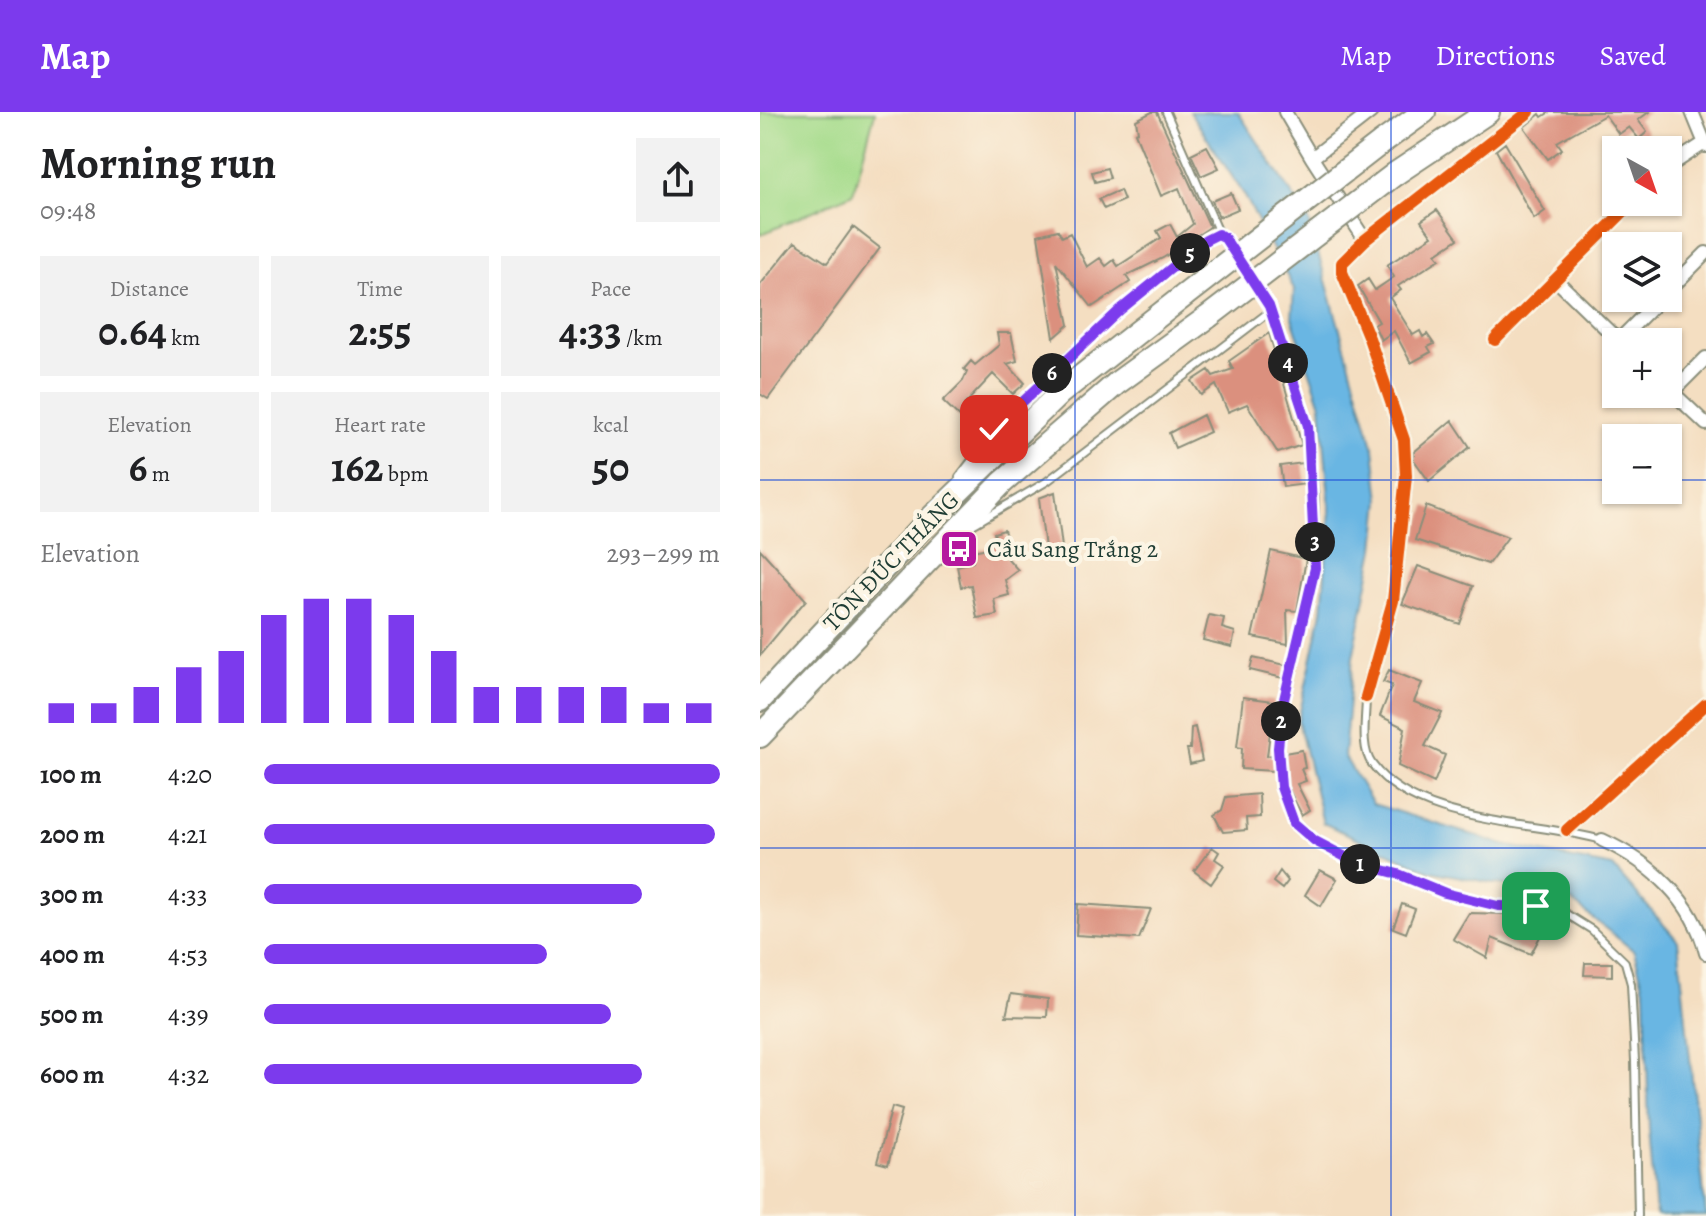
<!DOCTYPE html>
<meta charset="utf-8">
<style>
:root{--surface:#fff;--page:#f2f2f2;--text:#202124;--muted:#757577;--accent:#7c3aed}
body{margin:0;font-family:Alegreya,serif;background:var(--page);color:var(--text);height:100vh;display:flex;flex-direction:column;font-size:30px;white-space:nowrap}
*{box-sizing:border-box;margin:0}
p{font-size:26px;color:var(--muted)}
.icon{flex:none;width:44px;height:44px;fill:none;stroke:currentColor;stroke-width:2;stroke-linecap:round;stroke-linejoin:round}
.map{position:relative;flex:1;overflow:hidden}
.drawer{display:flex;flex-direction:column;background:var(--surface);width:760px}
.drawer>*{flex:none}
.needle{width:52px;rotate:140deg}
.fabs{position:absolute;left:842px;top:24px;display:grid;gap:16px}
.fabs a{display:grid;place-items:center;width:80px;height:80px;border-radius:0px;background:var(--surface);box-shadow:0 2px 6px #0004;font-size:40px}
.pin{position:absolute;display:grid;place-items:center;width:68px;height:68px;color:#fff;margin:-34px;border-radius:16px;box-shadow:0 4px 12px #0006}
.km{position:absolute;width:40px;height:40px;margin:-20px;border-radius:50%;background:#222;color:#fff;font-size:22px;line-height:40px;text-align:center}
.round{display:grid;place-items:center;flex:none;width:84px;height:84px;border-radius:0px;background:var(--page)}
.head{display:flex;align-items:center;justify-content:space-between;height:136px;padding:0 40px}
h1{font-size:44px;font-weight:700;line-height:60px}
.stats{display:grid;grid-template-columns:repeat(3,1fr);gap:12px;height:136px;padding:8px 40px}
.stats div{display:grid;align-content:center;border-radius:0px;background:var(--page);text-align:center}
.stats b{font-size:40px;font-weight:700}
.stats small{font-size:22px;font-weight:400}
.stats p{font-size:22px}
.chart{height:224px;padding:16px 40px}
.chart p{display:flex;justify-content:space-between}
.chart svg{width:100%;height:144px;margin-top:8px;stroke:var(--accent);stroke-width:6}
ul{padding:0 40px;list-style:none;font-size:26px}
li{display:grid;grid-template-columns:128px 96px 1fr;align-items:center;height:60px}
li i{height:20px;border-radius:10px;background:var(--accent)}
header{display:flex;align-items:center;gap:48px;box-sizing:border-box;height:112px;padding:0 40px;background:var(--accent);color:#fff}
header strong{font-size:38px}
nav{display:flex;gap:44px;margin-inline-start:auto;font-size:28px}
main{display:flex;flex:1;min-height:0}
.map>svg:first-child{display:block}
.green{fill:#a6dc8c;stroke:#628c60;stroke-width:2}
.water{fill:#69b6e3;stroke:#447a8c;stroke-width:2}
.building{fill:#db907e}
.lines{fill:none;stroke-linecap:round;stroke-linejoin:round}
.lane-casing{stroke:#8a8e7a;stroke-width:10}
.street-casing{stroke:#8a8e7a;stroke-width:16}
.highway-casing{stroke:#8a8e7a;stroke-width:26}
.lane{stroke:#fff;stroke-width:6}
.street{stroke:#fff;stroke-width:12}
.highway{stroke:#fff;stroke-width:22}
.highway-bridge-casing{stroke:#8a8e7a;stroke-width:26;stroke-linecap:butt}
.highway-bridge{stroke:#fff;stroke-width:22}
.cycleway-casing{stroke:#fcf5e5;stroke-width:17}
.cycleway{stroke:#e8590c;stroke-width:12}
.route-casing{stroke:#fff;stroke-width:16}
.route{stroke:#7c3aed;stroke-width:10}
.grid{fill:none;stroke:#1d4ed8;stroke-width:2;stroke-opacity:0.55}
.labels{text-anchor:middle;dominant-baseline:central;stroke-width:8;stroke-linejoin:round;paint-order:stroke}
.poi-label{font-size:24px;fill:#1f3d34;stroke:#fcf5e5;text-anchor:start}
.street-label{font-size:24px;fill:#1f3d34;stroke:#fcf5e5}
</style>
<header>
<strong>Map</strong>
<nav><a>Map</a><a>Directions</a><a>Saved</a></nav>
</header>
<main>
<section class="drawer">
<div class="head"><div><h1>Morning run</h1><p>09:48</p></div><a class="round"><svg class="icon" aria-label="share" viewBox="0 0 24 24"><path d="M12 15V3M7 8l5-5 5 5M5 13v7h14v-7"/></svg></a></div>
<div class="stats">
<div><p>Distance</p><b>0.64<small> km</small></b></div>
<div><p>Time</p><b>2:55</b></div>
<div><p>Pace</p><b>4:33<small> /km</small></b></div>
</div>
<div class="stats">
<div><p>Elevation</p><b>6<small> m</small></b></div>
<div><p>Heart rate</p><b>162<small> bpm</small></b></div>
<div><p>kcal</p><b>50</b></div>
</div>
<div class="chart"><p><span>Elevation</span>293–299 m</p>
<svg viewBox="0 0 160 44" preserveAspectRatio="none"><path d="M5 44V38M15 44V38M25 44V33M35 44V27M45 44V22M55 44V11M65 44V6M75 44V6M85 44V11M95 44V22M105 44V33M115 44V33M125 44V33M135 44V33M145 44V38M155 44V38"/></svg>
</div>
<ul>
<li><b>100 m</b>4:20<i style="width:100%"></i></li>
<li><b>200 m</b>4:21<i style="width:99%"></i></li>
<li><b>300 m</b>4:33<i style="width:83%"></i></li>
<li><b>400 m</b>4:53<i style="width:62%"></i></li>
<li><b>500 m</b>4:39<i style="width:76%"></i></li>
<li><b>600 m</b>4:32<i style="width:83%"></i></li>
</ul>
</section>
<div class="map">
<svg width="946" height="1104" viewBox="0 0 946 1104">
<rect width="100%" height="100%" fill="#fcf5e5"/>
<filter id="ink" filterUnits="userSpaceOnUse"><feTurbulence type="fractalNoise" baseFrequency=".0125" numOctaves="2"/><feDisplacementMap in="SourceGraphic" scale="16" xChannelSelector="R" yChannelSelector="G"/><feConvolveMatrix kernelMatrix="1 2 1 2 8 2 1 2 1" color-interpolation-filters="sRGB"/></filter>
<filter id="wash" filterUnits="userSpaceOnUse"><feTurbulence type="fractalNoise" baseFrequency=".006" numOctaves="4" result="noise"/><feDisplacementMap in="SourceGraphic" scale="32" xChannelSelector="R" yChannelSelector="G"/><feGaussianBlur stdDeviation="1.8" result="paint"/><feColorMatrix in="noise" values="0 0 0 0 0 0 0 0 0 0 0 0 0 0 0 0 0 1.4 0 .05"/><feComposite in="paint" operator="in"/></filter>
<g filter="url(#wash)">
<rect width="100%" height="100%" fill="#f4dec1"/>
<path class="green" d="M0 0H115L93 81 0 123Z"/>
<path class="water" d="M430 0H478L548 106 614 337 620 388 615 436 593 545 584 644 613 692 744 733 853 755 918 829 946 1104H896L889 1018 885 881 874 839 806 785 670 759 563 711 538 609 562 499 570 398 561 293 532 206 534 177 485 84Z"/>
<g id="blocks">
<path class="building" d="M392 0H397L450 115 403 146 366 164 370 170 332 195 296 150 309 213 294 226 278 123 298 118 302 125 310 121 327 155 340 146 346 154 354 148 358 154 401 126 397 119 410 112 417 125 433 112 419 76 401 84 375 21 378 20 376 8Z
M790 0H889L878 8 887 20 879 27 869 15 859 22 845 3 797 30 802 37 788 47 764 15 780 2 782 5Z
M745 31 785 99 774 107 736 38Z
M447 34 459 56 441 64 431 42Z
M347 56 350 66 335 70 332 60Z
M360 78 364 88 344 97 339 87Z
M471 81 478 97 459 105 452 89Z
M677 98 698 127 676 142 680 147 638 174 641 178 630 186 653 223 660 219 663 225 667 222 674 232 668 235 671 240 651 251 634 219 621 228 614 213 619 210 598 174 608 167 615 178 634 165 627 153 672 124 661 109Z
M93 115 120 136 8 287 0 282V173L35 130 67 151Z
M237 221H251L257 249 247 252 265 271 253 282 233 262 204 293 214 303 203 308 183 289 203 269 207 260 204 257 211 249 215 253 239 233Z
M509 221 542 333 518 341 487 292 468 300 456 273 441 283 432 269 449 258 453 264 473 257 469 249Z
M443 303 450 320 415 336 409 321Z
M692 308 710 335 669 369 654 348V340Z
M543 351 546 372 523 375 520 354Z
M295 380 303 443 286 445 279 386Z
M666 394 748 425 728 452 655 428Z
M244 418 250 438 242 440 258 458 245 468 249 483 234 487 237 503 217 506 211 473 201 475 197 454 213 450 212 439 228 436 236 427 234 421Z
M0 437 46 488 0 543Z
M511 439 546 447 537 499 527 498 528 532 492 525Z
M658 454 713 474 700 512 642 492Z
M449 503 464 506 462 516 475 520 472 535 443 528Z
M493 546 526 553 523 566 490 558Z
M629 558 662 571 654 590 682 601 665 634 685 643 674 671 638 654 645 616 620 604 632 573 623 570Z
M483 585 514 589 507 644 513 643 514 659 481 657 482 636 477 635Z
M435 615 442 649 430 652 427 637H430L431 616Z
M542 638 545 656 541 657 546 669 537 672 550 698 542 703 527 674 524 641Z
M499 682 500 705 486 706 487 718 463 720 454 703 462 698 466 685Z
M452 735 459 740 455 747 464 753 451 772 434 759Z
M560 758 577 767 561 794 545 783Z
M520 759 528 769 522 777 513 770Z
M318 792 391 797 379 827 316 823Z
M642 792 655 797 646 821 633 816Z
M709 801 749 802 785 815 771 842 732 826 727 846 693 827Z
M825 851H852V864L824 863Z
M251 882 288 887 287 905 246 904Z
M132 995 142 998 128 1053 117 1050Z"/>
</g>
</g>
<g filter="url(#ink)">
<use href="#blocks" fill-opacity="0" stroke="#8a8e7a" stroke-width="2"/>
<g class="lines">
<defs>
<path id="lane" d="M406 0 460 123
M510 197 548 314 555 387V456L522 596 518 636 521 675 534 711 555 729 597 751 638 762 685 781 738 794 800 798 832 818 865 850 871 872 875 949 878 1104
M199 365C267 272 357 200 446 128L458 122 464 125 506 189 509 200 286 370 216 411
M606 585C606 605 600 636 612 652 656 713 776 709 842 728"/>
<path id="street" d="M525 0 552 46 611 0
M932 0 946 34
M552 46 605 128
M908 55 946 30
M795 167 860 230
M908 179 946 141
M735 228 873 90
M859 228 901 186
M908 276 946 312
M912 280 946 246
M606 585 633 489 646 364 644 328 609 226 582 160V151L605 128 769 0
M807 718 946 592
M842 728C890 750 933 788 946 841"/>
<path id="highway" d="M621 31 664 0
M635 62 728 0
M0 588 167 410 300 281 425 183
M0 624 242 371 357 271 448 205"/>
</defs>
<use href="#lane" class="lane-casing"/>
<use href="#street" class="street-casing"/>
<use href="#highway" class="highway-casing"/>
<use href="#lane" class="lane"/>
<use href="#street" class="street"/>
<use href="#highway" class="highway"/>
<defs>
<path id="highway-bridge" d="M425 183 621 31
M448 205 635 62"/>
</defs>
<use href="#highway-bridge" class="highway-bridge-casing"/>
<use href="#highway-bridge" class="highway-bridge"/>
<defs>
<path id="cycleway" d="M735 228 873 90
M606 585 633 489 646 364 644 328 609 226 582 160V151L605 128 769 0
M807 718 946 592"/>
</defs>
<use href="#cycleway" class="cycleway-casing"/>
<use href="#cycleway" class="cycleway"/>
</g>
</g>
<g class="lines" filter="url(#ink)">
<defs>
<path id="route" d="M234 317 360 198 446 128 458 122 464 125 509 194 548 314 555 456 522 596 518 636 521 675 534 711 555 729 597 751 638 762 685 781 738 794H776"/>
</defs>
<use href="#route" class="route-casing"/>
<use href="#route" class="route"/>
</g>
<path class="grid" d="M315 0V1104M631 0V1104M0 368H856M908 368H946M0 736H946"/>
<defs>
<symbol id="bus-square" viewBox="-11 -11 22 22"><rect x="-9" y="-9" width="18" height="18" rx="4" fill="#b5179e" stroke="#fcf5e5"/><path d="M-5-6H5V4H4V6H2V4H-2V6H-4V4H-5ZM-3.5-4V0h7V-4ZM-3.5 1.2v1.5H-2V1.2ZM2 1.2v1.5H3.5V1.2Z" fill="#fff"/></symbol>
</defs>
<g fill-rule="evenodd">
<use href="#bus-square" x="177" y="415" width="44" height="44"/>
</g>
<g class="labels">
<g class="poi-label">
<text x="227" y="437">Cầu Sang Trắng 2</text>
</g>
<g class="street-label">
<text transform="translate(131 449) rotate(-46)">TÔN ĐỨC THẮNG</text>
</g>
</g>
</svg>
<div class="fabs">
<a><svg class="needle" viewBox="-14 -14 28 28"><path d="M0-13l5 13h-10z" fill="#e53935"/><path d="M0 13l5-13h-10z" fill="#757577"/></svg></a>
<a><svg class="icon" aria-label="layers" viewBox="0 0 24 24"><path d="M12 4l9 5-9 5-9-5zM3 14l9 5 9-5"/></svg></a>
<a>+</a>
<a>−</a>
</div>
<div class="pin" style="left:776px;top:794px;background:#1e9e55"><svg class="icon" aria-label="arrive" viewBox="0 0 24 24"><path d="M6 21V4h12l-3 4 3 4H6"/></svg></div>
<div class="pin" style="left:234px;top:317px;background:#d93025"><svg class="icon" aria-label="check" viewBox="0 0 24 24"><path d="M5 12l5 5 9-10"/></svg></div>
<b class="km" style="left:600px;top:752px">1</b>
<b class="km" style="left:521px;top:609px">2</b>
<b class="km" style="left:555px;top:430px">3</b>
<b class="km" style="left:528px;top:251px">4</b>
<b class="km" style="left:430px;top:141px">5</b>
<b class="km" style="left:292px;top:261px">6</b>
</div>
</main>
